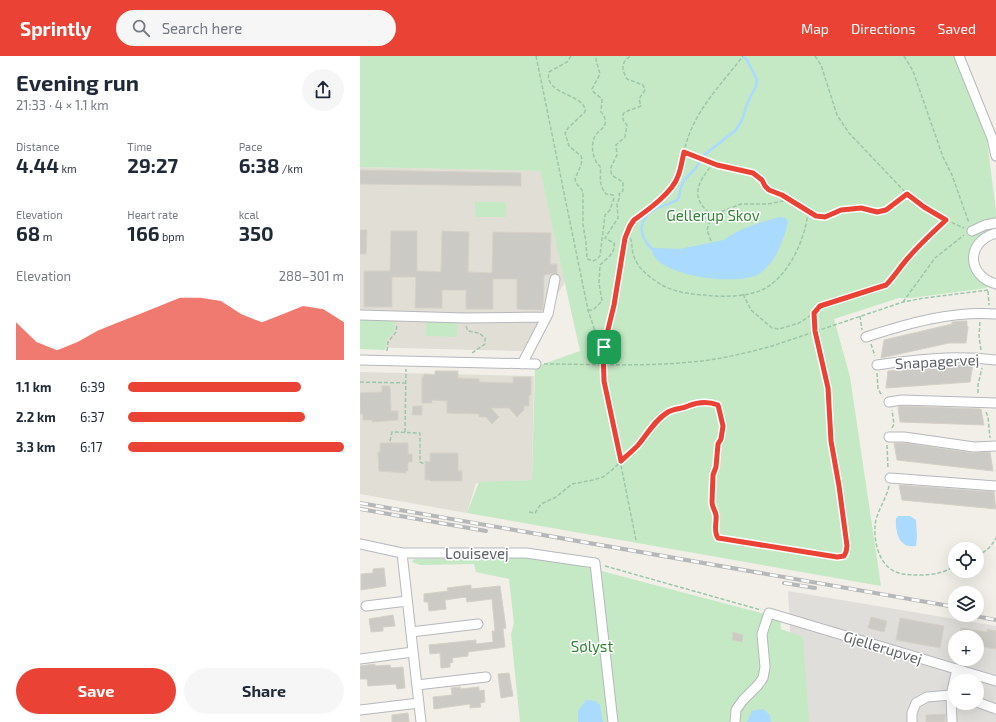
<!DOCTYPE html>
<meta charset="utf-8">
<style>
:root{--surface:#fff;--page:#f6f6f7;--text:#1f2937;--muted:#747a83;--accent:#ea4335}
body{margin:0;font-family:"Exo 2",sans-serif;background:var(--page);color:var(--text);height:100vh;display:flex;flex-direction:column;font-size:15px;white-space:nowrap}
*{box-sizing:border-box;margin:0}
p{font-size:13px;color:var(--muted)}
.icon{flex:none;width:22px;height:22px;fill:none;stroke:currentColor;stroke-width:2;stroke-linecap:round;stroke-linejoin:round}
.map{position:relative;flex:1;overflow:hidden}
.details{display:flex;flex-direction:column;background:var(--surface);width:360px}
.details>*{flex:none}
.fabs{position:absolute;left:588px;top:486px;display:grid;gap:8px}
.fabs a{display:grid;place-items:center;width:36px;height:36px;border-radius:50%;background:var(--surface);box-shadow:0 4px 16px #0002;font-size:20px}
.pin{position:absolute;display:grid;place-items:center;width:34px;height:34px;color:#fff;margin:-17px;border-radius:8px;box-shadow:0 2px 6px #0006}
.round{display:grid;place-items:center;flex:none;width:42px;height:42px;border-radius:21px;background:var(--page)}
.summary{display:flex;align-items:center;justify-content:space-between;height:68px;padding:0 16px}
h1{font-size:22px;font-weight:700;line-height:30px}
.figures{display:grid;grid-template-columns:repeat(3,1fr);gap:6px;height:68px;padding:4px 16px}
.figures div{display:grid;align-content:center}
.figures b{font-size:20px;font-weight:700}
.figures small{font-size:11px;font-weight:400}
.figures p{font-size:11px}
.chart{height:112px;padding:8px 16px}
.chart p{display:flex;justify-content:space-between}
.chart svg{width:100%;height:72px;margin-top:4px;fill:var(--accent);opacity:.7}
.cta{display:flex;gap:8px;margin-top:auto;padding:8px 16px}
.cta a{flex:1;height:46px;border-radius:24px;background:var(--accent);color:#fff;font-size:16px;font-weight:700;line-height:46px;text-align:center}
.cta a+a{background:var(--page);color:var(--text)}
ul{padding:0 16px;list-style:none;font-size:13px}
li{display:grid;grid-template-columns:64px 48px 1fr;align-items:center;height:30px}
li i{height:10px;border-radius:5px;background:var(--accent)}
header{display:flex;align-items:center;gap:24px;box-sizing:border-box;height:56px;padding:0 20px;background:var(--accent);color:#fff}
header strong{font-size:19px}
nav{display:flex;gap:22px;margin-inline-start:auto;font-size:14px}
.search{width:280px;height:36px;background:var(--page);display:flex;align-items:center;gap:10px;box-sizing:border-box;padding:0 14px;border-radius:22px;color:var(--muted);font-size:15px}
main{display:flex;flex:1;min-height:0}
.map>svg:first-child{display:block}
.industrial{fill:#e0deda;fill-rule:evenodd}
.education{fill:#e1ded6}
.green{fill:#c5e8c5}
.water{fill:#aadaff}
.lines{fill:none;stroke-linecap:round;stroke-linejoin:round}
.stream{stroke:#aadaff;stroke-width:2.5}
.building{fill:#cccac5;stroke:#d6d1c6}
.minor-casing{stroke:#b5b8bc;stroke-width:11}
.path{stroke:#9cc7a9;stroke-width:1.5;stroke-dasharray:4 2;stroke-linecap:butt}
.minor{stroke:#fff;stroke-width:9}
.rail-casing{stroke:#b6b7b8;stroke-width:4}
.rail{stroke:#fff;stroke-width:2.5;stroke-dasharray:8;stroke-linecap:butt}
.route-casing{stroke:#fff;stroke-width:8}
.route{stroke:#ea4335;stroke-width:5}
.labels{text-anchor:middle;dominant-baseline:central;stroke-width:3;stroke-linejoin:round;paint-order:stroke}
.park-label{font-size:15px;fill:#348238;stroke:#fff}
.street-label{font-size:15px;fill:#5f6368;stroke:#fff}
</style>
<header>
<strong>Sprintly</strong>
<div class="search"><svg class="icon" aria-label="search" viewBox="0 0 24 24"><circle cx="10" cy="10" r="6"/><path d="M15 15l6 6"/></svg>Search here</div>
<nav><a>Map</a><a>Directions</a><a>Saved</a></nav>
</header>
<main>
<section class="details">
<div class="summary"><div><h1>Evening run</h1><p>21:33 · 4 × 1.1 km</p></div><a class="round"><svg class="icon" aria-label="share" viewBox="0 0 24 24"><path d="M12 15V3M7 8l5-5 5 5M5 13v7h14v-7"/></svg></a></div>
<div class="figures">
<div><p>Distance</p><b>4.44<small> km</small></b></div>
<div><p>Time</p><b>29:27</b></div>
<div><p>Pace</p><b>6:38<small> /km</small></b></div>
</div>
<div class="figures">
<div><p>Elevation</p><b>68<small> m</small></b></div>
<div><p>Heart rate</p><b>166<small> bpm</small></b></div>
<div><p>kcal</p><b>350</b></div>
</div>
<div class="chart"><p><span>Elevation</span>288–301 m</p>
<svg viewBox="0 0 160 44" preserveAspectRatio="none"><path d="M0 44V21L10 33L20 38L30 33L40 26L50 21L60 16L70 11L80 6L90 6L100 8L110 16L120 21L130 16L140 11L150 13L160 21V44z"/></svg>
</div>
<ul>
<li><b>1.1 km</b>6:39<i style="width:80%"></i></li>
<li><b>2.2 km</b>6:37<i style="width:82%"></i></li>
<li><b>3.3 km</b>6:17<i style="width:100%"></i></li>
</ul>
<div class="cta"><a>Save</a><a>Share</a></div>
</section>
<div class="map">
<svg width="636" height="666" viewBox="0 0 636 666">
<rect width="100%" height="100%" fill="#f1efe8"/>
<path class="industrial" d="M428 535 636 570V666H435ZM595 581H617V603H595ZM595 625H617V647H595Z"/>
<path class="education" d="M0 111 180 115 205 226 162 295 0 291Z
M0 316 174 320 172 424 116 427 107 457 0 438Z"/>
<path class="green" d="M0 0H598L625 69 636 155V172C606 181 598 213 627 230V232L551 242H539L474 263 490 321 521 530 107 457 119 426 172 424 175 311 220 295 180 115 0 111Z
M115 146H146V161H115Z
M0 262 35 264 34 276 27 282 25 294 0 293Z
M66 265H97V281L66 280Z
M168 501 220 508 222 511 230 512 420 562 421 573 443 581 449 666H160L151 578 154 567 149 523 116 516 114 508 60 509 52 506 54 503Z"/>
<path class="water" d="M419 161 426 162 428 166C423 186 416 206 399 218 379 231 292 220 292 193L294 192 319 193 354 186 363 184 380 174 402 166Z
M539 460H550L556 464 557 481 556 490C539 493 535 476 536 462Z
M226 644 235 645 240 649 243 666H218V655Z
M403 653 410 659 411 666H387L392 655Z"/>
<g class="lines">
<path class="stream" d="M292 193C277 178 278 162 297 152 303 149 311 148 317 144L319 141 320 134 324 124 335 113 344 99 376 74 382 64 387 48 396 30 397 24 387 4 383 0"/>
</g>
<path class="building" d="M0 114 161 117V130L0 128Z
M0 174H7L6 198H0Z
M31 175H57V215L81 216 82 175 109 176 108 216 132 217 133 176 191 177 190 208H197V217L184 219 183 254 157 253V223H133V253H106V234H82V252H55L56 221H32V251H4V215H30Z
M601 265H607V270L608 271 606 287H589L521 302 524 284 592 268V266Z
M613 308 610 326 526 332 528 315Z
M75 315H98V322L119 323V326L153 327V321H171V339H169V350H164V354L157 361 149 352H131L139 361 132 368 126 361H119V358L87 357V345L72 344V347H62V321H64V318L75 319Z
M22 330H30L31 355H38V364L12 366V364H3V358H0V337L22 336Z
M53 350H62V359H52Z
M542 350 621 353 624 369 540 366 538 351Z
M20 387H48V398H52V406H48V415H46V417L19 415 18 396H20Z
M534 387H544L613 397 630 396 633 415 537 404Z
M70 397H98V415H102V425H70V424H65V405L70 406Z
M539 429 634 436 636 453 542 444Z
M24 512 26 530 1 534V518L13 517V513Z
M111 529V533L140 530 146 572 143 573 145 591 108 596V600L92 602 93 606 90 607V611L81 612 80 597 70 598 69 589 116 584V588L133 586 132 575H135L132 543 107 546 106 541 85 544 86 553 69 555 68 546H64V538L88 535 87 532Z
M33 559 35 570 23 571V575L11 576 9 563Z
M511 561 527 565 524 576 508 572Z
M540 562 584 570 580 592 536 584Z
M601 572 627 576V573L636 575V593L617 590V581H600Z
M373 576 383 579 382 586 372 584Z
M15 608V610L30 609 31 612 43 611 45 632 37 633 36 628 8 630 7 623H0V610Z
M149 617 153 640 141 642 138 618Z
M100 631 101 633 119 631V635L124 634 125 646 120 647 121 651 110 652V648L74 653 73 641 92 639 91 632Z
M48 657 49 666H32V659Z
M585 658V666H566V659Z"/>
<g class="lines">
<defs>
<path id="minor" d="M599 0 632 82 636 100
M612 175 625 169 636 167
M636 177C605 186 607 220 636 228
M0 259 105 262 186 261
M506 281C549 267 591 255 636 258
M0 304 176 308
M162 308 188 258 195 223
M517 309C557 303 596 299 636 304
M529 346 542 344 636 347
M529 381H544L614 391 636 390
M530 422 636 430
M0 488 42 497H166L235 507 253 666
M42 497 61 666
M6 550 47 545
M51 576 118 568
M0 603 53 596
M57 629 126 621
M617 646 636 653
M0 654 59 647
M375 666 376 654 383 644 398 629 403 622 405 611 402 578 409 557 636 625
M552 666V657L556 647 567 641 591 639 595 640
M592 666 591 639 597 613"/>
</defs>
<use href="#minor" class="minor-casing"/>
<path class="path" d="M176 0 228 254 238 284 243 291
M211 0 207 6 189 16C183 39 227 38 225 56L208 72 205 77 209 90 221 100 222 104 221 109 215 123 216 127 222 134 223 138V168L226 187 227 203 233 205 237 203 240 200 245 159 250 154 254 142 253 139 246 138C237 126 242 123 240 110 233 105 230 89 235 80 237 76 244 73 245 68 246 63 244 59 241 56L242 43C239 40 233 37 232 33L240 18 236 4V0
M455 0 461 9 477 59 489 77 547 138 564 151 586 164 604 172
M544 0 553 15 583 101 592 119 609 167
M324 96 357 109 393 117 402 124 405 130 409 134 422 139 456 160 465 161 481 155 501 152 517 156 527 154 547 138
M354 107C337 126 329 142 352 159L381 148H408L428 144
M340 165 352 159
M267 177C273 183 271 190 273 197 276 209 283 216 293 223 307 235 327 238 345 239 361 241 380 241 396 236 426 228 446 183 448 155
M351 185 347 174 352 159
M628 235 629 249
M383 238 391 254 412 272 419 273 439 267 454 257
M543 246 575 202 604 179
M228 254H233L242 245 239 227 240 209C246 203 256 197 254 187L245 182 258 162 257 148 260 141 259 138 263 135V126L253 120 251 117V111L257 99 256 89 265 81 267 69 263 64V58L265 56 281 50 279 43 285 34 283 29 267 23C262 14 260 6 271 0
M500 260 502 274
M620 266 619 280 621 294
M106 270 108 275 119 277 125 282V288L112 297
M511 288 515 300
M27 295 28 286 36 276 37 268
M184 308C232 308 282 311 331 306 358 304 386 297 412 290L543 246 564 242 628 234
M517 317 518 333 522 340
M0 326 46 327
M618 337V329L622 312
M626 356 628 361 630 382
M532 372 534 368 532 354
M45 376 46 313
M30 385 32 376 60 377V406L64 408
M527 389 528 413
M529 430C526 444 515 458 515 471 514 488 520 512 539 517 546 519 553 519 560 519 574 519 583 517 595 510
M169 456 175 457 181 448 196 441 212 428 233 424 243 421 252 414 278 389 297 364 308 356 318 352H324L340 347 349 346 359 351 363 370 361 383 358 388 356 411 353 419 352 446C352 451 355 454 356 459 357 466 353 475 358 482L477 501 484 500 487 496V490L479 429 471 385 468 333 455 275 454 257 460 250 526 229C534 221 540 210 548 202 560 188 573 176 586 164
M276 484 244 325C243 315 242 305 243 295 244 278 251 263 254 247 259 222 258 184 274 164 290 152 309 139 318 121 321 107 324 92 329 79 340 49 364 25 383 0
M617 499C626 496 631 491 636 482
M245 510 401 554"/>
<use href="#minor" class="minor"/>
<defs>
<path id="rail" d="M0 447 595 551
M0 453 126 475
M424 527 455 532
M610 559 636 564"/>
</defs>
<use href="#rail" class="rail-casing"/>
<use href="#rail" class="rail"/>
</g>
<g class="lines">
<defs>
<path id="route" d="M324 96 357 109 393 117 402 124 405 130 409 134 422 139 456 160 465 161 481 154 501 152 517 156 526 154 547 138 564 151 586 164C573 176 560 188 548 202 540 211 534 221 526 229L460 250 454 257 455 275 468 332 471 385 479 430 487 490 486 496 484 500 477 501 358 482C353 475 357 466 356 459 355 454 352 451 352 446L353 419 356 411 358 388 361 383 363 370 358 349C347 345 338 346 328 350 322 353 315 352 308 356 295 364 288 377 279 388 274 394 267 399 261 405L244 325 243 294 254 249 265 182 270 170 274 164C288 154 313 136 318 120 321 113 322 104 324 96Z"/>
</defs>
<use href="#route" class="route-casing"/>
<use href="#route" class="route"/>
</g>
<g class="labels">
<g class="park-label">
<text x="353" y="159">Gellerup Skov</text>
<text x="232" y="590">Sølyst</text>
</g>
<g class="street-label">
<text transform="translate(577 305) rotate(-3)">Snapagervej</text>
<text x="117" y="497">Louisevej</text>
<text transform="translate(523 591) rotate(17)">Gjellerupvej</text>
</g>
</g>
</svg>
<div class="fabs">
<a><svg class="icon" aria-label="locate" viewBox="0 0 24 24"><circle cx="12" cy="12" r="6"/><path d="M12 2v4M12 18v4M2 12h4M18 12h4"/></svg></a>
<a><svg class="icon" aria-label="layers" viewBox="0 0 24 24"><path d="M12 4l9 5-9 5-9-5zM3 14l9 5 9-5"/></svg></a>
<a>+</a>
<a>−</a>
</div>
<div class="pin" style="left:244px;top:291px;background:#1e9e55"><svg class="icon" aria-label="arrive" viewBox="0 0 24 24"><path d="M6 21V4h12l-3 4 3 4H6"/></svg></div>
</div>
</main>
